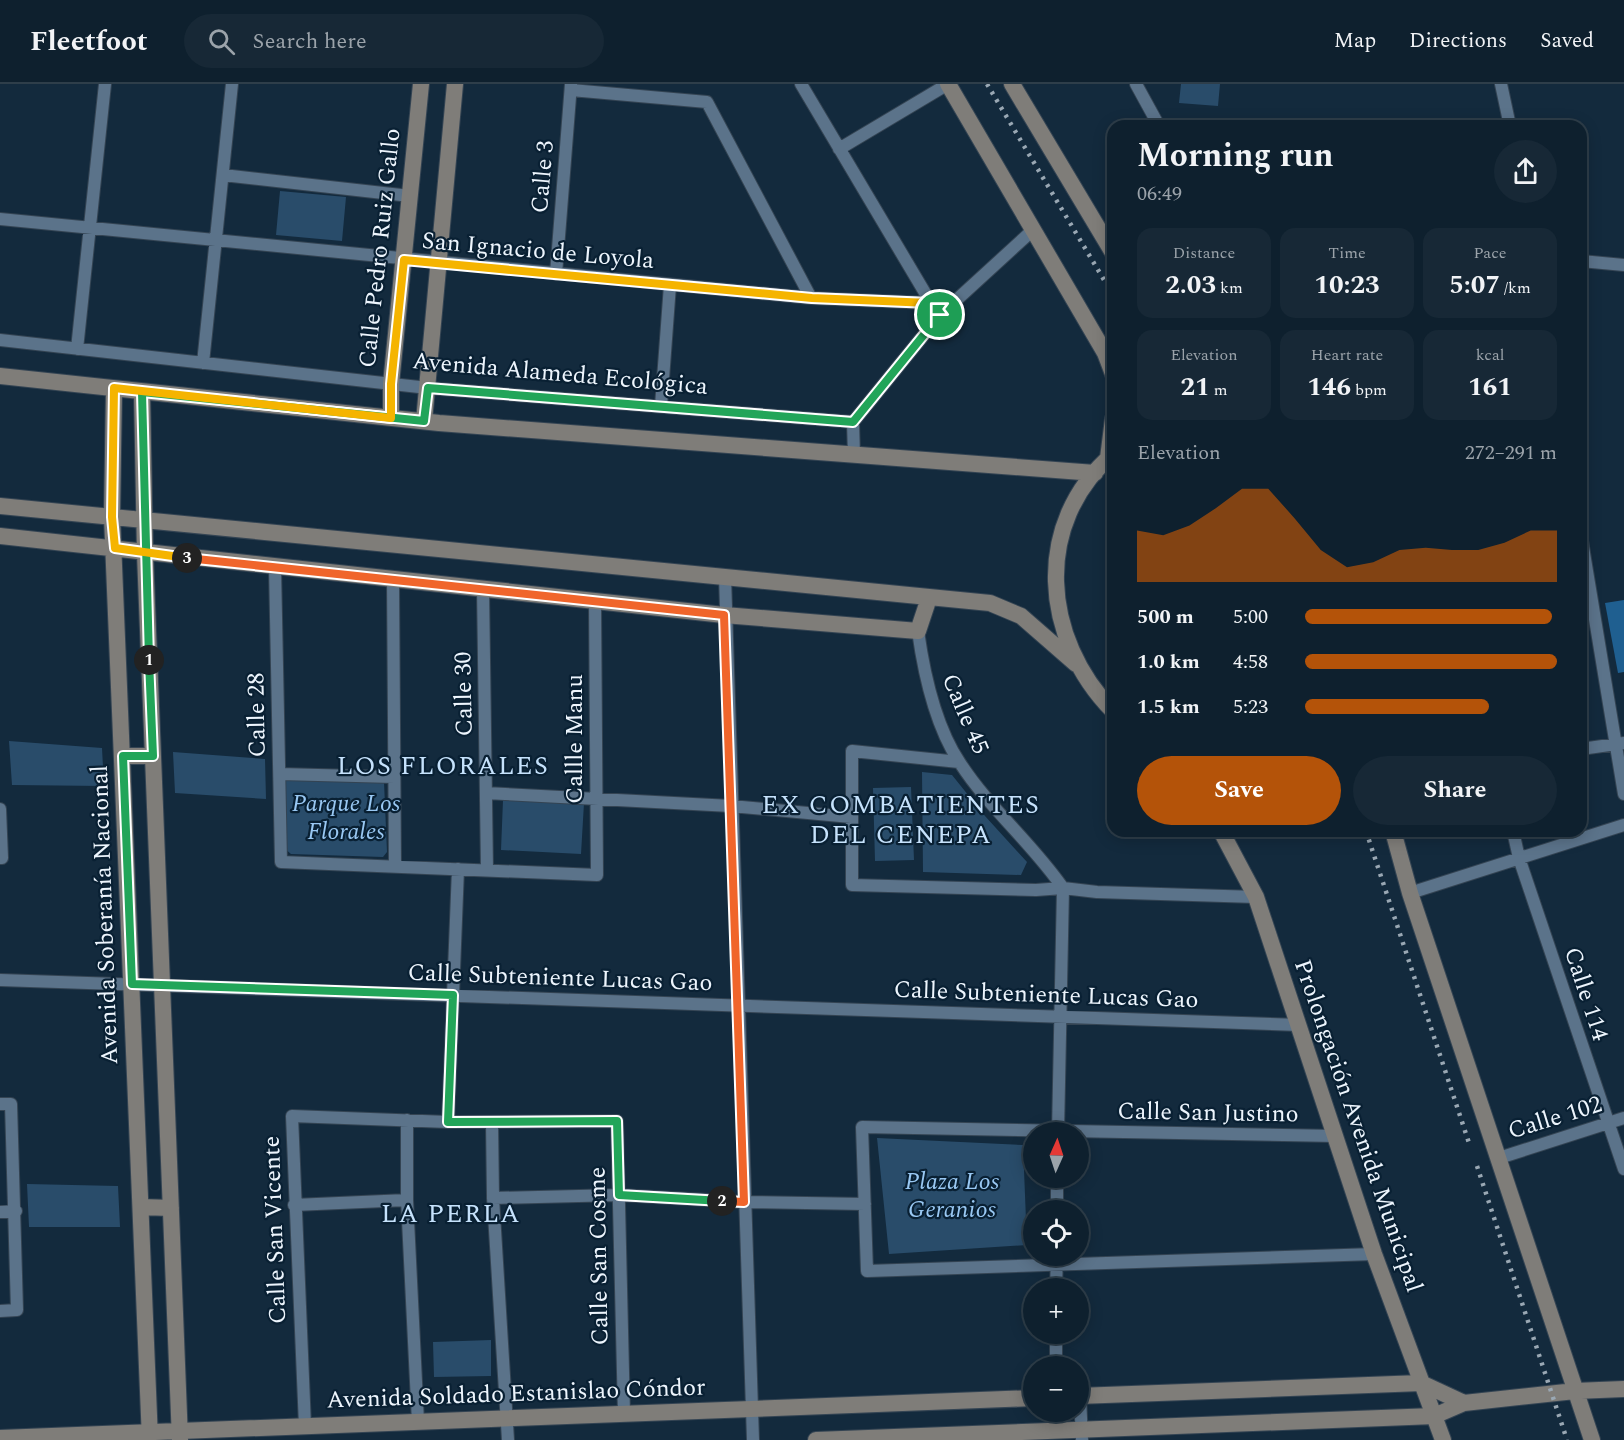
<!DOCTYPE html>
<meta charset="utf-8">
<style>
:root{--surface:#0e202e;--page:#172836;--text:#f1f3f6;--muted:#9ba3aa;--line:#2e3e4a;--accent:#b45309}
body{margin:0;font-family:Spectral,serif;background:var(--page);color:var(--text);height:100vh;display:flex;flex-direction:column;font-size:22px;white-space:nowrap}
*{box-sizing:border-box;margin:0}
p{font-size:20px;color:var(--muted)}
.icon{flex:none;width:33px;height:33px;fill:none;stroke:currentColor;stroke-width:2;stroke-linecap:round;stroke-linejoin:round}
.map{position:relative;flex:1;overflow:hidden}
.sheet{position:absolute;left:1107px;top:36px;width:480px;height:717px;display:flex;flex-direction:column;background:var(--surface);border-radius:18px;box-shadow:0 3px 15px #0003,0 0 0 2px var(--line)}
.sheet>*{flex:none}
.needle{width:39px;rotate:3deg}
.buttons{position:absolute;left:1023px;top:1038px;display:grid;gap:12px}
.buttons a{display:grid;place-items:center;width:66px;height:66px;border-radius:50%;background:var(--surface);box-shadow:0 3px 15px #0003,0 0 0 2px var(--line);font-size:30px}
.pin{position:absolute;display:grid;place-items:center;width:51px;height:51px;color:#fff;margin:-26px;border:3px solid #fff;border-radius:50%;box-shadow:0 2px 6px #0007}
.km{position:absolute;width:30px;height:30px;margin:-15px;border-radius:50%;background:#222;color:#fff;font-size:16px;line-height:30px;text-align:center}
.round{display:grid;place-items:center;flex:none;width:63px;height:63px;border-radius:32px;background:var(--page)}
.headline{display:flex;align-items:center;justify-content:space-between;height:102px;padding:0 30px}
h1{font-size:33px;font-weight:700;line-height:45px}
.stats{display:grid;grid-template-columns:repeat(3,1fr);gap:9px;height:102px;padding:6px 30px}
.stats div{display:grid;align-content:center;border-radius:15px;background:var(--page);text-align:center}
.stats b{font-size:26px;font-weight:700}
.stats small{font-size:16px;font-weight:400}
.stats p{font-size:16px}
.chart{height:168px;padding:12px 30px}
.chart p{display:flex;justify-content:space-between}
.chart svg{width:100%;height:108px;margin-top:6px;fill:var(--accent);opacity:.7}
.button{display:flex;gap:12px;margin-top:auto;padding:12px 30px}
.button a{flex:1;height:69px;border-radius:36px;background:var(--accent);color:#fff;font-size:24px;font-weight:700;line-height:69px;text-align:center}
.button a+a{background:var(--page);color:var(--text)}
ul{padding:0 30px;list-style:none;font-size:20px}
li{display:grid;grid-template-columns:96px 72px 1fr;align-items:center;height:45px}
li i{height:15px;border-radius:8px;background:var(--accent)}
header{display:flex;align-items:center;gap:36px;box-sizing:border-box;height:84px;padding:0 30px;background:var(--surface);border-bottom:2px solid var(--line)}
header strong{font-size:28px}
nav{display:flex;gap:33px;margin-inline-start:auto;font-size:21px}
.search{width:420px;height:54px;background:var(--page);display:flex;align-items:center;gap:15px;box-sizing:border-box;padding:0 21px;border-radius:33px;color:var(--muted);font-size:22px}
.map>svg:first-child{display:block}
.park{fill:#294c6a}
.building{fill:#1f5f90}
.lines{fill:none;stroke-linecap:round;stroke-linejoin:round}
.street-casing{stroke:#344453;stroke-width:14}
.secondary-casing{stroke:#344453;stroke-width:18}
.street{stroke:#5b738a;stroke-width:12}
.secondary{stroke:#7f7d79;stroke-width:16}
.rail{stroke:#9aa8b4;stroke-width:4.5;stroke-dasharray:3 6;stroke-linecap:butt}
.split-1-casing{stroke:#fff;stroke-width:12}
.split-2-casing{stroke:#fff;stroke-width:12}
.split-3-casing{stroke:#fff;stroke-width:12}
.split-4-casing{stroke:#fff;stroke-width:12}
.split-1{stroke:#22a559;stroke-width:8}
.split-2{stroke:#22a559;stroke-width:8}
.split-3{stroke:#f0652b;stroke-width:8}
.split-4{stroke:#f5b400;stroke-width:8}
.labels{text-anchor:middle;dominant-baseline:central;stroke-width:4.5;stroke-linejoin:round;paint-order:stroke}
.street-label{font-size:24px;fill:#edf5fd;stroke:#092033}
.park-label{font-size:24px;font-style:italic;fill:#99c8f3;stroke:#092033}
.neighbourhood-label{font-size:26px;letter-spacing:1.5px;fill:#c6e2fc;stroke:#092033}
</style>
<header>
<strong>Fleetfoot</strong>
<div class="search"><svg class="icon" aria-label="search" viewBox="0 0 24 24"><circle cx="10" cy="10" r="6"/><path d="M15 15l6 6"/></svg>Search here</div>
<nav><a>Map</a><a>Directions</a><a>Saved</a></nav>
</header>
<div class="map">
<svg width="1624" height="1356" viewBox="0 0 1624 1356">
<rect width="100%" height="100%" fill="#132a3d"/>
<path class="park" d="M1181 0H1220L1218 22 1179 19Z
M280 107 346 113 342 157 276 151Z
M9 657 102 664 104 702 12 701Z
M173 668 265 675 266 715 175 709Z
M922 688 952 691 985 732 1027 778 1021 791 923 788Z
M286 694 384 698 387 768 383 773 291 770 284 764 283 699Z
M911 703 914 776 875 777 873 704Z
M503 716 584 719 581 770 501 766Z
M877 1054 1023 1061 1027 1161 889 1170Z
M27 1100 118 1102 120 1143H29Z
M491 1256V1292L434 1293 433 1258Z"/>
<path class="building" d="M1624 516V588L1618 589 1605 519Z"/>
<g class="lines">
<defs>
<path id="street" d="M801 0 934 224
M1136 0 1159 42
M1501 0 1510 42
M571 6 707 18 811 214
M839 65 948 0
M223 91 410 112
M0 135 811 214 930 219
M1581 177 1624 181
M556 190 571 0
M0 256 428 304 853 338 940 231 1034 145
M77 265 105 0
M203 279 232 0
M661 322 670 201
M853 338 854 372
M1581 451 1624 710
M275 484 281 778 597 791 595 518
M725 493 753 1356
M393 495 395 783
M483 505 487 786
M918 547C924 590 935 642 960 679 989 724 1032 759 1063 804
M1581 665 1624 659
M959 678 852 667V801L1036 806 1063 804 1097 808 1256 813
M280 690 394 693
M486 709 731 722 851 733
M0 725 2 774H0
M1513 747 1519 774 1624 1085
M1410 809 1624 741
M0 896 1299 941
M0 1020H11L17 1226 0 1227
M407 1036V1116L418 1338
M448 1038 458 785
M492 1038 493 1114 508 1356
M1058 1048 1063 804
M1336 1052 862 1043 867 1187 1374 1170
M1499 1074 1624 1034
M493 1114 619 1111 744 1118 865 1120
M294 1121 407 1116
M1057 1126V1094
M0 1128 16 1127
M1056 1204 1057 1172
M1056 1282V1250
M1080 1312 1082 1356
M305 1342 292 1032 448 1038 617 1037 624 1330"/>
<path id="secondary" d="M948 0 1105 269 1113 290
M1012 0 1113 169
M0 292 439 339 1095 389
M114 305 112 433 150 1356
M142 308 145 470 180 1356
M391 334V300L421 0
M424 337 455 0
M1113 370C1032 439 1042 555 1113 627
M1108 374 1113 335
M0 422 990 519 1021 532 1076 580
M0 452 724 531 918 547 929 514
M123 672H153
M1221 747 1256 813 1374 1170 1443 1356
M1393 747 1410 809 1592 1356
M141 1123 171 1124
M1078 1312 1421 1299 1464 1319
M0 1354 1034 1314
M816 1356 1434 1332 1464 1319 1575 1307 1624 1305"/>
</defs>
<use href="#street" class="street-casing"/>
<use href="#secondary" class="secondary-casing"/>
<use href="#street" class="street"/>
<use href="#secondary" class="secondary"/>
<path class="rail" d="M987 0 1113 211
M1366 747 1469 1059
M1477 1082 1567 1356"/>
</g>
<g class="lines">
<defs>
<path id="split-1" d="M149 576 142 308 424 337 428 304 853 338 940 231"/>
<path id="split-2" d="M149 576 153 672H123L132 900 453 911 448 1038 617 1037 619 1111 722 1117"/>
<path id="split-3" d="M187 474 724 531 744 1118 722 1117"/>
<path id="split-4" d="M187 474 115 464 112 433 114 304 391 334V300L404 176 812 214 930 219 940 231"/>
</defs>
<use href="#split-1" class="split-1-casing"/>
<use href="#split-2" class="split-2-casing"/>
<use href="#split-3" class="split-3-casing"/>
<use href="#split-4" class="split-4-casing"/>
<use href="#split-1" class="split-1"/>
<use href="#split-2" class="split-2"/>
<use href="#split-3" class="split-3"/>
<use href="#split-4" class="split-4"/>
</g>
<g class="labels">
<g class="street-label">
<text transform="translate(543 93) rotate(-85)">Calle 3</text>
<text transform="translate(380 164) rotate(-84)">Calle Pedro Ruiz Gallo</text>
<text transform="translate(538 167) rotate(5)">San Ignacio de Loyola</text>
<text transform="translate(560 290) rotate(5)">Avenida Alameda Ecológica</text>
<text transform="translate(464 610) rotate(-91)">Calle 30</text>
<text transform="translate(965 630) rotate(67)">Calle 45</text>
<text transform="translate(257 631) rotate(-91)">Calle 28</text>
<text transform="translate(575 655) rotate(-90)">Callle Manu</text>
<text transform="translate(105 831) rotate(-92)">Avenida Soberanía Nacional</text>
<text transform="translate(560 894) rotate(2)">Calle Subteniente Lucas Gao</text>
<text transform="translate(1586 910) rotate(72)">Calle 114</text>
<text transform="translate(1046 911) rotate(2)">Calle Subteniente Lucas Gao</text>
<text transform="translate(1208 1029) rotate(1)">Calle San Justino</text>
<text transform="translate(1555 1034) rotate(-17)">Calle 102</text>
<text transform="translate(1358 1042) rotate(71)">Prolongación Avenida Municipal</text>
<text transform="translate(275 1146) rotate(-92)">Calle San Vicente</text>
<text transform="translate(599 1172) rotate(-91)">Calle San Cosme</text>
<text transform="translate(516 1310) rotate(-2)">Avenida Soldado Estanislao Cóndor</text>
</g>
<g class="park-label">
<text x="346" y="720">Parque Los<tspan x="346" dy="28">Florales</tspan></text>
<text x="952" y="1098">Plaza Los<tspan x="952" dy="28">Geranios</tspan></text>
</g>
<g class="neighbourhood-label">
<text x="443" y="682">LOS FLORALES</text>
<text x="901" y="721">EX COMBATIENTES<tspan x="901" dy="30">DEL CENEPA</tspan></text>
<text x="451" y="1130">LA PERLA</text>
</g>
</g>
</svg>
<div class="buttons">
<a><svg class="needle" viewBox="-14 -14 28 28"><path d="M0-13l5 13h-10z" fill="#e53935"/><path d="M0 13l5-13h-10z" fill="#9ba3aa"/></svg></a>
<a><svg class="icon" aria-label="locate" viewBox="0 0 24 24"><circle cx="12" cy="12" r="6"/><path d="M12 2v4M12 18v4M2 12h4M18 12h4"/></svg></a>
<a>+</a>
<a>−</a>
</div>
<div class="pin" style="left:940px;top:231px;background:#1e9e55"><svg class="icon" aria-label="arrive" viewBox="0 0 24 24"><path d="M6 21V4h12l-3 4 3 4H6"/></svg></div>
<b class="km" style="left:149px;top:576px">1</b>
<b class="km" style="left:722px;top:1117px">2</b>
<b class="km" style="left:187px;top:474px">3</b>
<section class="sheet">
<div class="headline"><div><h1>Morning run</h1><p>06:49</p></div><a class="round"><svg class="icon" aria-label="share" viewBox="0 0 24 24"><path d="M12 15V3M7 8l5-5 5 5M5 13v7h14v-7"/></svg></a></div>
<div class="stats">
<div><p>Distance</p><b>2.03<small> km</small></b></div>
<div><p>Time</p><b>10:23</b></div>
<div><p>Pace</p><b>5:07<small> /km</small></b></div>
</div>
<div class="stats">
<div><p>Elevation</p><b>21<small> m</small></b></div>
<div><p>Heart rate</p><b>146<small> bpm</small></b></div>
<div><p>kcal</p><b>161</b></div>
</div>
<div class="chart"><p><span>Elevation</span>272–291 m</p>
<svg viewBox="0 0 160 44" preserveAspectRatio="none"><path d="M0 44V23L10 25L20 21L30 14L40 6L50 6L60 18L70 31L80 38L90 36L100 31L110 30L120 31L130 31L140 28L150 23L160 23V44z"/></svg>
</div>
<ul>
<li><b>500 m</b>5:00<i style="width:98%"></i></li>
<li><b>1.0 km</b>4:58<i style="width:100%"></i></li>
<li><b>1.5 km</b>5:23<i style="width:73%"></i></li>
</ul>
<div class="button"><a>Save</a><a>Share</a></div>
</section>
</div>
